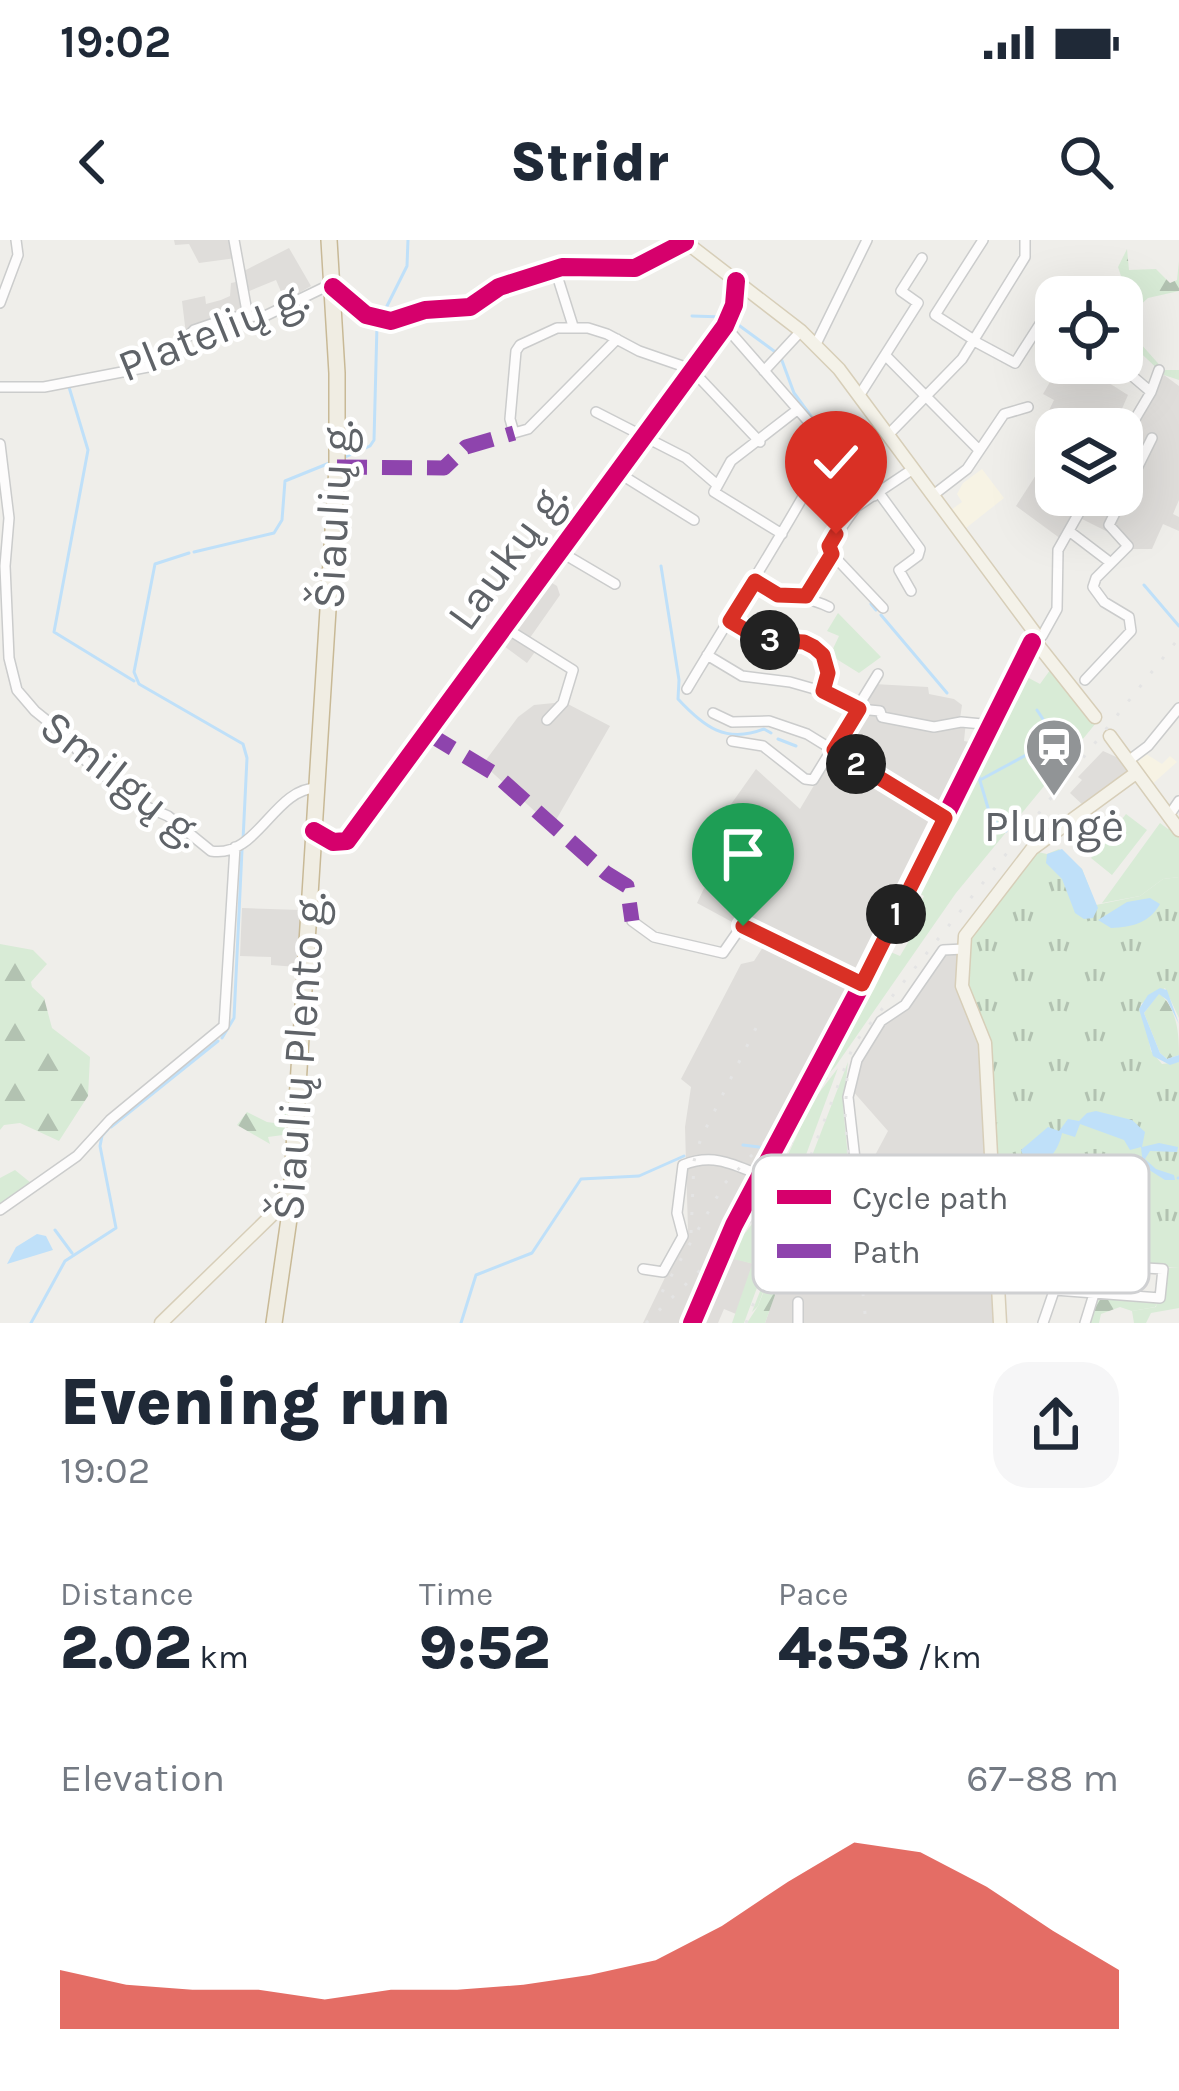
<!DOCTYPE html>
<meta charset="utf-8">
<style>
:root{--surface:#fff;--page:#f6f6f7;--text:#1f2937;--muted:#747a83;--accent:#d93025}
body{margin:0;font-family:Karla,sans-serif;background:var(--page);color:var(--text);height:100vh;display:flex;flex-direction:column;font-size:45px;white-space:nowrap}
*{box-sizing:border-box;margin:0}
p{font-size:39px;color:var(--muted)}
.icon{flex:none;width:66px;height:66px;fill:none;stroke:currentColor;stroke-width:2;stroke-linecap:round;stroke-linejoin:round}
.map{position:relative;height:1083px;overflow:hidden}
.panel{display:flex;flex-direction:column;background:var(--surface);flex:1}
.panel>*{flex:none}
.fabs{position:absolute;left:1035px;top:36px;display:grid;gap:24px}
.fabs a{display:grid;place-items:center;width:108px;height:108px;border-radius:24px;background:var(--surface);box-shadow:0 12px 48px #0002;font-size:60px}
.pin{position:absolute;display:grid;place-items:center;width:102px;height:102px;color:#fff;margin:-123px -51px;border-radius:50% 50% 50% 0;rotate:-45deg;box-shadow:0 0 12px #0007}
.pin .icon{rotate:45deg}
.km{position:absolute;width:60px;height:60px;margin:-30px;border-radius:50%;background:#222;color:#fff;font-size:33px;line-height:60px;text-align:center}
.round{display:grid;place-items:center;flex:none;width:126px;height:126px;border-radius:36px;background:var(--page)}
.headline{display:flex;align-items:center;justify-content:space-between;height:204px;padding:0 60px}
h1{font-size:66px;font-weight:800;line-height:90px}
.figures{display:grid;grid-template-columns:repeat(3,1fr);gap:18px;height:204px;padding:12px 60px}
.figures div{display:grid;align-content:center}
.figures b{font-size:60px;font-weight:800}
.figures small{font-size:33px;font-weight:400}
.figures p{font-size:33px}
.chart{height:336px;padding:24px 60px}
.chart p{display:flex;justify-content:space-between}
.chart svg{width:100%;height:216px;margin-top:12px;fill:var(--accent);opacity:.7}
.status{display:flex;justify-content:space-between;align-items:center;height:84px;padding:0 60px;background:var(--surface);direction:ltr}
.status svg{height:33px;fill:currentColor}
header{display:flex;justify-content:space-between;align-items:center;height:156px;padding:0 60px;background:var(--surface);font-size:54px;font-weight:800}
.map>svg:first-child{display:block}
.commercial{fill:#f7f3e4}
.industrial{fill:#dfddda}
.grass{fill:#d8ebd6}
.forest{fill:url(#forest-firs)}
.park{fill:url(#park-tufts)}
.water{fill:#bfe0f9}
.lines{fill:none;stroke-linecap:round;stroke-linejoin:round}
.stream{stroke:#bfe0f9;stroke-width:3}
.minor-casing{stroke:#cbcccc;stroke-width:12}
.major-casing{stroke:#d7ceb8;stroke-width:15}
.highway-casing{stroke:#c8b996;stroke-width:18}
.minor{stroke:#fdfcfc;stroke-width:9}
.major{stroke:#f4f2e9;stroke-width:12}
.highway{stroke:#f0ede3;stroke-width:15}
.rail{stroke:#e4e4e4;stroke-width:3;stroke-dasharray:3 15;stroke-linecap:butt}
.quiet{stroke:#8e44ad;stroke-width:15;stroke-dasharray:30 15;stroke-linecap:butt}
.cycleway-casing{stroke:#fff;stroke-width:26}
.cycleway{stroke:#d6006c;stroke-width:18}
.route-casing{stroke:#fff;stroke-width:24}
.route{stroke:#d93025;stroke-width:15}
.labels{text-anchor:middle;dominant-baseline:central;stroke-width:9;stroke-linejoin:round;paint-order:stroke}
.street-label{font-size:45px;fill:#5f6368;stroke:#fff}
.poi-label{font-size:45px;fill:#5f6368;stroke:#fff}
.key{fill:#fff;stroke:#cfd0d2;stroke-width:3}
.key-label{font-size:33px;fill:#5f6368}
</style>
<div class="status"><b>19:02</b><svg viewBox="0 0 49 12"><path d="M0 12V9h3v3zM5 12V6h3v6zM10 12V3h3v9zM15 12V0h3v12zM26 1h20v11H26zM47 4h2v5h-2z"/></svg></div>
<header><svg class="icon" aria-label="back" viewBox="0 0 24 24"><path d="M15 5l-7 7 7 7"/></svg>Stridr<svg class="icon" aria-label="search" viewBox="0 0 24 24"><circle cx="10" cy="10" r="6"/><path d="M15 15l6 6"/></svg></header>
<div class="map">
<svg width="1179" height="1083" viewBox="0 0 1179 1083">
<defs>
<pattern id="forest-firs" width="22" height="20" patternUnits="userSpaceOnUse" patternTransform="scale(3)"><rect width="22" height="20" fill="#d8ebd6"/><path d="M5 1l3.5 6h-7zM16 11l3.5 6h-7z" fill="#b2c2b1"/></pattern>
<pattern id="park-tufts" width="24" height="20" patternUnits="userSpaceOnUse" patternTransform="scale(3)"><rect width="24" height="20" fill="#d8ebd6"/><path d="M3 7l-1-3M5 7V3M7 7l1-3M15 17l-1-3M17 17v-4M19 17l1-3" fill="none" stroke="#b2c2b1"/></pattern>
</defs>
<rect width="100%" height="100%" fill="#efeeea"/>
<path class="commercial" d="M982 229 1004 258 961 292 947 273 962 262 957 254 963 243Z
M1143 512 1162 524 1170 516 1177 522 1149 547 1134 519Z"/>
<path class="industrial" d="M174 0H232L236 18 199 23 189 4 175 5Z
M289 8 311 46 285 61 276 40 247 52 242 32Z
M241 41 246 73 186 94 182 61 205 56 206 64 221 60 230 56 231 43Z
M1061 123H1077L1128 155 1113 189 1056 190 1043 183 1054 160 1043 154Z
M1164 135 1179 146V260L1173 274 1179 277V291L1163 284 1152 309H1128L1118 297 1076 276 1061 299 1016 266 1045 221 1056 227V255H1122V198Z
M542 337 557 346 560 355 527 402 537 409 527 423 496 400Z
M874 444 928 447 929 454 954 459 962 465 960 479 966 481 964 501 980 504 732 985 725 1022 729 1017 754 1024 736 1074 724 1069 718 1083H643L688 990 685 887 691 847 681 839 741 724 754 721 767 701 697 663 708 640 698 625 717 584 756 529 800 569Z
M564 462 610 486 552 587 483 524 518 477 534 465Z
M1103 511 1123 520 1130 531 1085 567 1070 553 1082 540 1078 537Z
M242 668 301 670 297 727 271 725V717L240 716Z
M962 709 980 794 997 1083H765L796 996 859 989 851 922 872 921 888 891 851 849 855 833 878 787 898 774 945 711Z"/>
<path class="grass" d="M838 373 881 417 859 433 830 415 839 396 827 391Z
M1025 426V436L1040 444 1053 426 1096 483 956 653 835 827 804 859 881 708 900 716 922 679 914 675 924 656 911 649Z
M1126 574 1147 590 1112 635 1091 618Z
M1160 583 1168 589 1172 586 1179 594V637L1163 639 1140 656 1102 663Z
M848 822 843 866 855 990 802 995 800 986 812 962 795 963 758 1066 752 1072Z
M838 828 744 1083H732L770 972 764 968 812 862Z
M1164 1028H1179V1068L1151 1073 1146 1083H1134L1132 1071 1156 1067Z"/>
<path class="forest" d="M1127 9 1129 30 1156 29 1170 43 1177 40 1179 21V51L1148 58 1135 70 1140 103 1164 130H1179V140L1164 135 1129 102C1137 82 1125 68 1134 45L1121 36 1118 27Z
M0 704 33 710 47 724 31 742 32 747 44 758 52 788 90 817 88 856 59 901 20 883 4 885 0 890Z
M1159 753C1177 768 1179 793 1179 815L1167 819 1160 813 1144 773Z
M288 860 291 866 283 895 268 897 270 904 237 885 247 872 267 882 282 884Z
M803 868 764 962 754 966 751 960Z
M15 930 31 943 0 969V938Z
M799 961 812 964 800 986 802 995 796 997 765 1083H747L758 1066Z
M764 968 771 971 754 1024 729 1018 707 1061H703L725 1011 746 992Z
M1094 1054 1160 1059 1155 1067 1132 1071 1120 1067 1101 1074 1099 1083H1085Z"/>
<path class="park" d="M1059 609 1082 629 1096 665 1140 656 1163 639 1179 637V778L1165 748 1141 764 1151 811 1162 824 1179 822V1028L1083 1022V1013L1068 1008 1064 1020 999 1002 987 801 968 758 966 698 1033 611 1047 614Z"/>
<path class="water" d="M1062 609 1082 629 1098 668 1093 678 1084 679 1075 673 1062 639 1046 623 1047 614Z
M1150 658 1160 664C1149 683 1133 687 1111 688L1098 680 1127 662Z
M1160 748 1167 750 1179 784 1167 760 1159 754 1144 773 1160 813 1167 819 1179 815V822L1170 825 1153 816 1139 769 1148 755Z
M1096 871 1132 880 1145 892 1142 907 1159 903 1178 907 1177 912 1150 911 1145 919 1156 929 1174 935 1175 940H1165L1143 926 1141 907 1130 910 1124 900 1080 884 1075 897 1062 893C1059 910 1046 928 1027 927L1021 910 1048 887 1059 891 1068 879 1079 881 1087 873Z
M37 994 46 996 53 1010 7 1024 16 1007Z"/>
<g class="lines">
<path class="stream" d="M382 76 407 26 408 0
M692 76 724 77
M733 81 774 111
M781 118 794 153 816 183
M69 147 88 210 54 392 134 441
M825 196 846 224 847 246
M343 218 370 206 374 200 377 85
M832 290 847 266V250
M825 308 831 292
M194 312 274 293 282 280 285 241 332 222
M189 313 155 324 134 432 139 444 243 504 247 518 243 600
M661 326 679 440 678 459C704 487 726 504 764 489L771 493
M1144 345 1179 386
M871 364 876 370
M881 375 947 453
M778 499 796 506
M978 534 991 578 1006 591
M980 540 1056 499 1037 470
M222 798 234 778 242 610
M111 887 218 801
M743 905 759 907
M791 916 803 921
M809 924 848 941
M1178 938H1179
M863 945H894
M1010 963 1003 959V936L1024 923
M1015 989 1031 990 1037 975 1018 967
M55 990 72 1013
M31 1083 65 1021 116 988 100 906 102 896 108 889
M461 1083 476 1035 532 1013 581 939 639 936 684 916"/>
<defs>
<path id="minor" d="M234 0 248 77
M555 29 573 86
M1058 57 1066 44
M0 63 18 15 16 0
M617 99 528 189 514 193 510 179 516 111 520 105 557 88H588L607 94 639 111 691 129 760 202
M974 100 935 75 983 0
M974 101 1015 123 1056 59
M816 104 867 0
M886 116 979 210
M1117 123 1151 152
M764 131 801 91
M0 147H44L148 127 172 113 194 90 232 77 265 76 323 48 333 47 373 79 391 81 425 70 470 67 499 47 562 27 635 28 685 2
M859 156 918 63 901 51 922 18
M596 172 686 218 715 243
M888 195 962 119 1025 17V0
M1122 201 1151 152 1159 130
M0 204 9 278 5 326 9 418 17 450 35 471 66 496 86 521 140 564 168 576 211 611C257 619 274 548 317 548
M847 217 874 256
M617 232 694 280
M879 253 920 309 918 316 899 330 911 351
M932 256 967 229 1004 174 1028 167
M1069 291 1111 323
M782 294 714 252 731 221 797 170
M559 311 615 344
M832 314 883 368
M755 341C779 358 803 354 829 367
M805 356 832 314 830 304 856 267 913 229
M730 381C738 387 746 395 755 398 780 407 813 390 825 422 829 434 828 440 823 451
M504 387 573 430 563 463 547 480
M1042 396 1057 369 1058 310 1089 255
M707 415 742 436 790 442 832 454 859 469 880 471 882 477 934 487 961 482 993 485
M1085 440 1131 391 1129 377 1104 362 1093 347 1096 338 1128 306 1109 285 1152 198
M687 449C734 370 784 294 828 212L821 196 725 86
M713 473 732 482 769 481 807 494 945 579
M732 501 763 506 805 539 813 540 878 434
M1128 521 1148 506 1179 468
M1168 577 1179 561
M314 591 333 602 347 601 725 86 734 65 736 41
M632 681 654 697 723 713 741 687 748 686 862 744
M858 946 848 857 857 820 881 781 905 765 943 710 964 709
M0 970 77 916 110 880 224 786 235 607
M996 1005 1074 1024 1163 1029 1160 1058 1055 1050
M643 1029 663 1032 683 996 677 973 683 925C713 913 733 924 762 936
M798 1062V1083
M692 1083 734 985 862 744 1032 402
M1043 1083 1064 1022
M1085 1083 1094 1054"/>
<path id="major" d="M683 0 801 91 839 129 1035 393
M1038 405 1095 477
M1110 496 1179 590
M161 1083 271 976 288 951
M1000 1083 985 803 962 746 965 696 1032 609 1136 533"/>
<path id="highway" d="M274 1083 290 972 337 227V133L329 0"/>
</defs>
<use href="#minor" class="minor-casing"/>
<use href="#major" class="major-casing"/>
<use href="#highway" class="highway-casing"/>
<use href="#minor" class="minor"/>
<use href="#major" class="major"/>
<use href="#highway" class="highway"/>
<path class="rail" d="M847 838 845 880 866 1083
M691 993 694 921 701 898 757 786
M662 1052 725 943 836 828
M646 1083 759 973 805 873
M746 1083 854 804 1179 398"/>
<path class="quiet" d="M337 227 444 228 466 207 514 193
M427 493 495 534 606 633 627 646 632 681"/>
<defs>
<path id="cycleway" d="M333 47 366 75 391 81 425 70 470 67 499 47 562 27 635 28 685 2
M314 591 333 602 347 601 725 86 734 65 736 41
M692 1083 734 985 862 744 1032 402"/>
</defs>
<use href="#cycleway" class="cycleway-casing"/>
<use href="#cycleway" class="cycleway"/>
</g>
<g class="lines">
<defs>
<path id="route" d="M743 686 862 744 945 578 834 510 859 469 823 451 828 433 823 415 814 407 804 402 762 400 730 381 755 341 778 355 806 356 832 314 829 306 836 294"/>
</defs>
<use href="#route" class="route-casing"/>
<use href="#route" class="route"/>
</g>
<defs>
<symbol id="station-pin" viewBox="-11 -11 22 30"><path d="M0 17L-7.5 6A9.5 9.5 0 1 1 7.5 6Z" fill="#919496" stroke="#fff"/><path d="M-3-6H3Q5-6 5-4V2Q5 4 3 4L4.5 6H3L1.5 4h-3L-3 6H-4.5L-3 4Q-5 4-5 2V-4Q-5-6-3-6ZM-3.5-4v3h7v-3ZM-3.5 1v1.5H-2V1ZM2 1v1.5H3.5V1Z" fill="#fff"/></symbol>
</defs>
<g fill-rule="evenodd">
<use href="#station-pin" x="1021" y="474" width="66" height="90"/>
</g>
<g class="labels">
<g class="street-label">
<text transform="translate(213 91) rotate(-22)">Platelių g.</text>
<text transform="translate(333 274) rotate(-87)">Šiaulių g.</text>
<text transform="translate(507 316) rotate(-54)">Laukų g.</text>
<text transform="translate(122 539) rotate(38)">Smilgų g.</text>
<text transform="translate(299 816) rotate(-86)">Šiaulių Plento g.</text>
</g>
<g class="poi-label">
<text x="1054" y="586">Plungė</text>
</g>
</g>
<rect x="753" y="915" width="396" height="138" rx="18" class="key"/>
<rect x="777" y="950" width="54" height="14" fill="#d6006c"/>
<rect x="777" y="1004" width="54" height="14" fill="#8e44ad"/>
<g class="key-label">
<text x="852" y="969">Cycle path</text>
<text x="852" y="1023">Path</text>
</g>
</svg>
<div class="fabs">
<a><svg class="icon" aria-label="locate" viewBox="0 0 24 24"><circle cx="12" cy="12" r="6"/><path d="M12 2v4M12 18v4M2 12h4M18 12h4"/></svg></a>
<a><svg class="icon" aria-label="layers" viewBox="0 0 24 24"><path d="M12 4l9 5-9 5-9-5zM3 14l9 5 9-5"/></svg></a>
</div>
<div class="pin" style="left:743px;top:686px;background:#1e9e55"><svg class="icon" aria-label="arrive" viewBox="0 0 24 24"><path d="M6 21V4h12l-3 4 3 4H6"/></svg></div>
<div class="pin" style="left:836px;top:294px;background:#d93025"><svg class="icon" aria-label="check" viewBox="0 0 24 24"><path d="M5 12l5 5 9-10"/></svg></div>
<b class="km" style="left:896px;top:674px">1</b>
<b class="km" style="left:856px;top:524px">2</b>
<b class="km" style="left:770px;top:400px">3</b>
</div>
<section class="panel">
<div class="headline"><div><h1>Evening run</h1><p>19:02</p></div><a class="round"><svg class="icon" aria-label="share" viewBox="0 0 24 24"><path d="M12 15V3M7 8l5-5 5 5M5 13v7h14v-7"/></svg></a></div>
<div class="figures">
<div><p>Distance</p><b>2.02<small> km</small></b></div>
<div><p>Time</p><b>9:52</b></div>
<div><p>Pace</p><b>4:53<small> /km</small></b></div>
</div>
<div class="chart"><p><span>Elevation</span>67–88 m</p>
<svg viewBox="0 0 160 44" preserveAspectRatio="none"><path d="M0 44V32L10 35L20 36L30 36L40 38L50 36L60 36L70 35L80 33L90 30L100 23L110 14L120 6L130 8L140 15L150 24L160 32V44z"/></svg>
</div>
</section>
